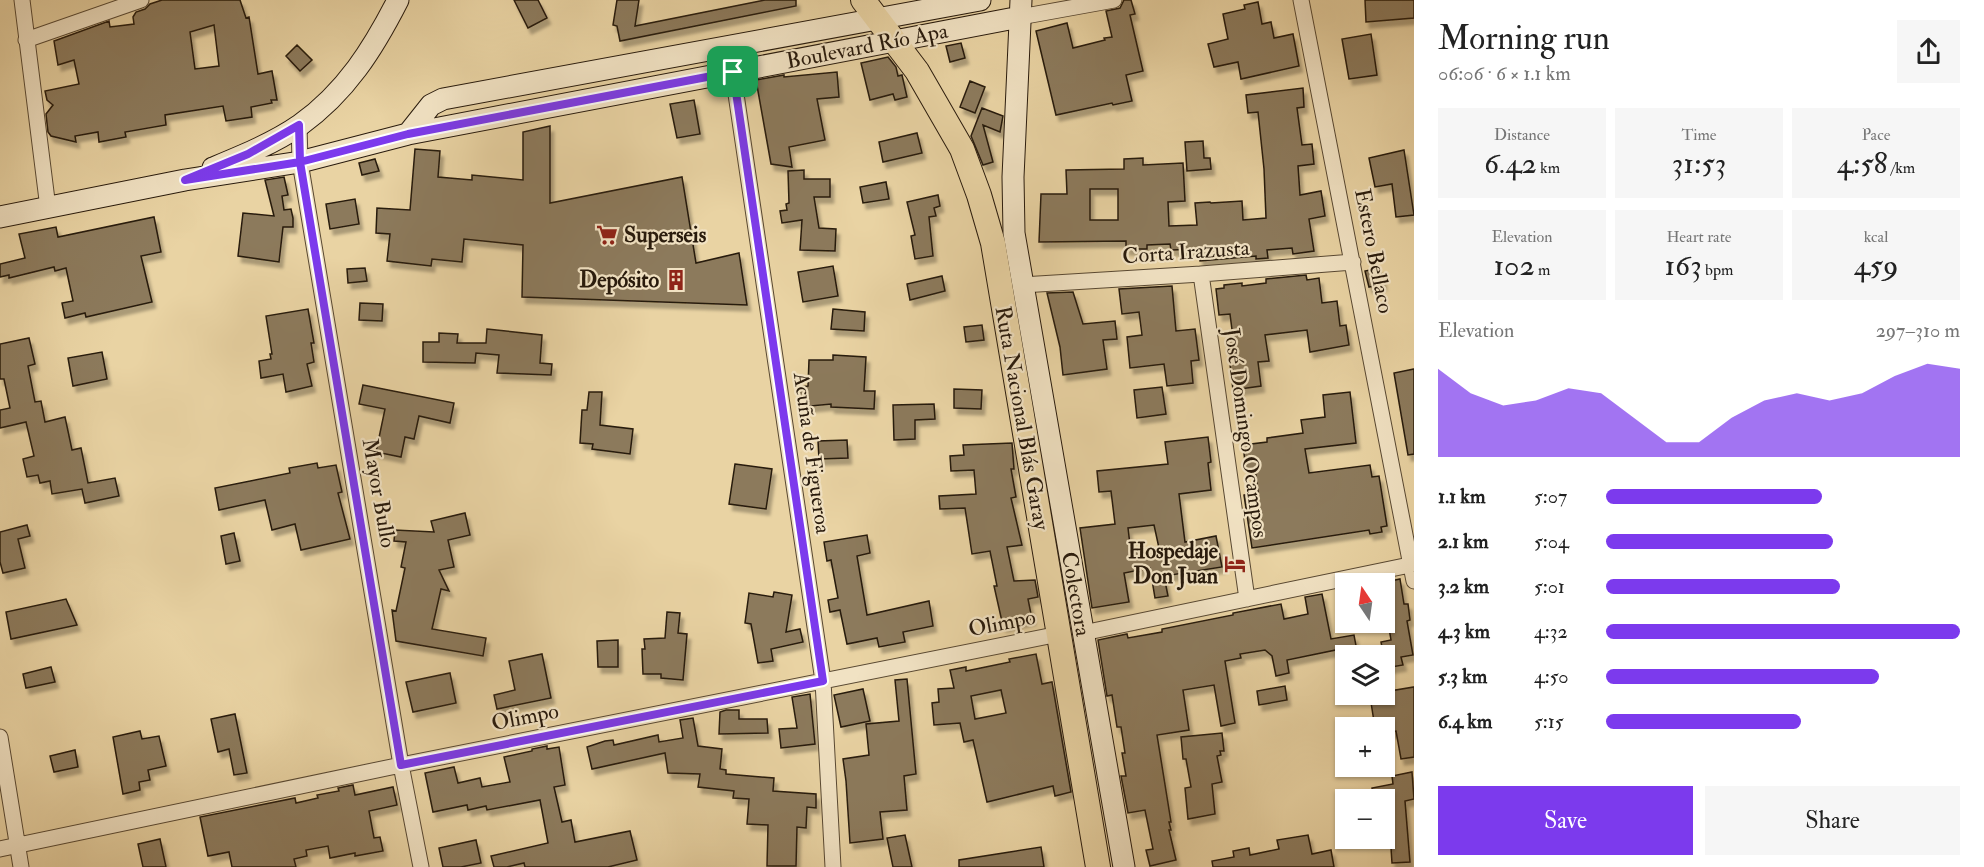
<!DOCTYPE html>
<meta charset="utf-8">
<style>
:root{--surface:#fff;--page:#f6f6f6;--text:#222;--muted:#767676;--accent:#7c3aed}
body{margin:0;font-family:"IM FELL Double Pica",serif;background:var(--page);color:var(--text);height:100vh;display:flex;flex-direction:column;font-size:22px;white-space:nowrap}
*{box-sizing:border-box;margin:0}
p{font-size:20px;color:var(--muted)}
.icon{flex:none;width:33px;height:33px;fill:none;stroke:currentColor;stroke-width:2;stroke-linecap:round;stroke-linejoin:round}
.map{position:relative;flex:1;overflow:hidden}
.panel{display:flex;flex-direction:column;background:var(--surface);width:570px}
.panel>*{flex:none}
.needle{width:39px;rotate:347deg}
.buttons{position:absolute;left:1335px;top:573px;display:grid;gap:12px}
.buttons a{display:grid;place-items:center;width:60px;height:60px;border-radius:0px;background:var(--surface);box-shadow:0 2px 4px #0004;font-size:30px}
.pin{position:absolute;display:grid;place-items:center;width:51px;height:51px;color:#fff;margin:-26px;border-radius:12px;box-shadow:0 3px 9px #0006}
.round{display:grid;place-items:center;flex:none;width:63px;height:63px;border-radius:0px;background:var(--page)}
.summary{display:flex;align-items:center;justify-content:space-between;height:102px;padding:0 24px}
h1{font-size:33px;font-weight:600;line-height:45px}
.figures{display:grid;grid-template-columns:repeat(3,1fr);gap:9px;height:102px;padding:6px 24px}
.figures div{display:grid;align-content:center;border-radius:0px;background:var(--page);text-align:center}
.figures b{font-size:30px;font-weight:600}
.figures small{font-size:16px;font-weight:400}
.figures p{font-size:16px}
.chart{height:168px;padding:12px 24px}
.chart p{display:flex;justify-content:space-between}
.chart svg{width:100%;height:108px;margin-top:6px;fill:var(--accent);opacity:.7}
.primary-button{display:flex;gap:12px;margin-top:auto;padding:12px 24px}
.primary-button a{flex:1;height:69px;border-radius:0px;background:var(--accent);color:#fff;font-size:24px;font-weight:600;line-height:69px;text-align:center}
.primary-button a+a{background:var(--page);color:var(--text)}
ul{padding:0 24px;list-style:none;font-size:20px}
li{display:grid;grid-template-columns:96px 72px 1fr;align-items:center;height:45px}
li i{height:15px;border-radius:8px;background:var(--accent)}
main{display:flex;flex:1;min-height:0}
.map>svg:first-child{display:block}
.building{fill:#8c7a5b;stroke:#281a0c;stroke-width:1.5;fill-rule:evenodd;filter:url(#shadow)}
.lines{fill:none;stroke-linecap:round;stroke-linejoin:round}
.minor-casing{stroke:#584832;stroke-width:17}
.secondary-casing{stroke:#281a0c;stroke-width:23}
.trunk-casing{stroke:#281a0c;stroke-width:26}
.minor{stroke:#f1e2c3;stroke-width:15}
.secondary{stroke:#f1e2c3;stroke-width:21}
.trunk{stroke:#e9d3a3;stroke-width:24}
.route-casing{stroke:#fff;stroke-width:12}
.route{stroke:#7c3aed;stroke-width:8}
.labels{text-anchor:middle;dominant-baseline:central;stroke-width:4.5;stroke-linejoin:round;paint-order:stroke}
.street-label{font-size:22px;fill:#281a0c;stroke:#f1e2c3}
.poi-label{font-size:22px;font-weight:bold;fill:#281a0c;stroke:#f1e2c3;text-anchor:end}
</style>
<main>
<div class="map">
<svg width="1414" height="867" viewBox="0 0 1414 867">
<defs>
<filter id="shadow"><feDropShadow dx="3.5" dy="6" stdDeviation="1.5" flood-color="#0004"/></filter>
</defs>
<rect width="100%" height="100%" fill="#e9d3a3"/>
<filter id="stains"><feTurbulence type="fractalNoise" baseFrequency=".00333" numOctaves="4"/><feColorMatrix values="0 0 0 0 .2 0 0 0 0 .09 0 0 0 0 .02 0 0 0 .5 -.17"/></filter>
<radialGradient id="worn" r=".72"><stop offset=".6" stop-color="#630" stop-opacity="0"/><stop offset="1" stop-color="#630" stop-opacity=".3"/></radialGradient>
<path class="building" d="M162 0H240L246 18 249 17 258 74 272 71 277 100H271L272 103 251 107 252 117 226 121 223 106 165 115 166 125 125 132 126 137 99 142 98 132 75 136 76 142 51 136 48 132 46 114 53 105 47 100 45 91 79 84 74 60 58 65 54 41 109 21 110 27 134 24 133 17 136 12 145 9 150 4ZM214 25 219 66 195 69 190 32Z
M514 0H538L547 18 528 28Z
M617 0H639L635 26 765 0H796V6L620 41 617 26 613 25Z
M1124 0H1131L1135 14 1130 15 1143 71 1126 75 1132 101 1113 105 1112 103 1056 115 1036 31 1067 23 1073 48 1105 40 1104 38 1112 37 1106 11 1120 8Z
M1365 0H1414V18L1366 22Z
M1258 2 1262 24 1271 22 1274 38 1293 34 1299 66 1241 79 1238 62 1214 67 1208 44 1228 39 1223 14 1245 9 1244 5Z
M1371 34 1377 75 1349 79 1342 39Z
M961 43 965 58 950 62 946 46Z
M297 45 312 60 300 71 286 56Z
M888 57 896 67 898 76 902 75 907 97 895 100 893 94 870 100 861 63Z
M837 72 839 97 817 99 825 140 789 147 792 167 771 164 756 80 784 75V77Z
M970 81 985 87 975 113 960 107Z
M1303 88 1304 107 1297 108 1302 145 1312 144 1314 164 1298 166 1300 195 1321 191 1325 216 1309 219 1314 251 1293 254 1292 248 1267 250 1268 258 1256 259V256L1200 261 1198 249 1171 250 1170 244 1147 245V249H1126V241L1039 242 1041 194H1067L1066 170 1124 169V159L1143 158V165L1183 163 1185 201 1168 202 1169 226 1197 225 1195 203 1210 202 1211 203 1242 201 1243 220 1266 218 1264 169 1258 112 1248 113 1246 95ZM1090 189H1118V220H1090Z
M694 100 700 134 677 138 670 104Z
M982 108 1003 116 1000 132 983 125 993 162 983 165 971 136Z
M550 126V203L682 177 696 263 739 253 747 305 522 297 523 245 464 239 462 262 432 259 431 266 387 261 390 234 376 233 377 208 410 210 415 149 440 151 438 177 472 180V175L523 180V132Z
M917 133 922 153 883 162 879 142Z
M1203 141 1204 158H1210L1211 169 1187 171 1185 142Z
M1404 150 1414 215 1396 217 1392 184 1375 187 1369 158Z
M375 159 379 171 362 175 359 163Z
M804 170V179H830V197H814L819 228 836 229 835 251 800 250 802 220 782 223 780 211 787 210 786 204 789 203 788 171Z
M284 177 288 195 282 196 284 210 291 209 293 218V227H283L279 262 238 256 243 213 274 216 265 180Z
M886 182 889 199 863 203 860 187Z
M938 195 940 206 934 208 936 216 929 217 933 256 915 259 911 236 915 235 907 202Z
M355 199 359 224 330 229 326 204Z
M154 217 161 252 141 256 152 302 86 317 85 313 65 318 62 303 73 301 66 268 55 271 54 267 9 278V275L0 277V264L25 258 19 234 56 227 58 237Z
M833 266 838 296 803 302 798 272Z
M365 268 367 281 348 283 347 269Z
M1380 268 1383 284 1369 287 1365 271Z
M1306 275 1307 280 1319 278 1322 303 1337 301 1340 326 1346 325 1349 345 1310 352 1307 330 1265 335 1269 361 1258 362 1261 386 1233 390 1227 339 1233 338 1230 314 1219 315 1216 289 1224 288V285L1242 283V286L1266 283V279Z
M942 276 945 291 910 300 907 284Z
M1172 286 1176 331 1195 329 1199 360 1191 361 1193 383 1167 386 1164 364 1130 368 1127 337 1142 335 1139 312 1122 314 1119 289Z
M1073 292 1083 324 1115 321 1117 339 1103 340 1107 369 1063 375 1060 347 1047 293Z
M360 303 383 304 382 321 359 320Z
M308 309 314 343H311L314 362 307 364 312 386 286 392 283 374 261 378 259 361 271 359 270 354H272L266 316Z
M833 309 865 312 864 331 831 329Z
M982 325 984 340 966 342 964 327Z
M487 329 542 335 540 363 552 364 551 375 497 373 499 355 476 353 475 363 423 362V342H439V333L458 334 457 343H486Z
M29 338 35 364 28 366 35 402 41 401 45 422 65 417 72 450 81 448 88 483 115 478 119 496 85 503 82 489 52 494 50 481 40 483 38 475 27 477 23 459 34 456 26 422 0 428V410L10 408 4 379H0V344Z
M102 352 107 379 73 386 68 358Z
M833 355 866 357 864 391H875L874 409 831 407V404L800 407 798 387 808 386 809 360H833Z
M1414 369V454L1408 455 1394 373Z
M363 385 454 403 450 423 419 416 414 439 405 437 401 457 376 452 385 409 359 404Z
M1162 387 1166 414 1137 418 1134 390Z
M954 389 982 390 981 409 954 408Z
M589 392H602L600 425 633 429 630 454 592 449 593 444 580 443 582 410H587Z
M1350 392 1356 443 1305 449 1309 473 1370 465 1372 477 1379 476 1387 526 1381 527 1382 532 1370 534 1369 530 1252 548 1244 495 1258 492 1255 468 1246 470 1243 445 1267 442V438L1303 433 1301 420 1325 417 1323 395Z
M934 404 935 419 915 420V439L894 440 893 405Z
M1208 437 1211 462 1208 463 1211 490 1179 494 1185 542 1216 536 1222 567 1164 576 1168 596 1155 598 1150 568 1124 573 1129 602 1092 608 1080 528 1115 524 1111 491 1099 492 1097 471 1168 464 1165 442ZM1154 525 1159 548 1131 553 1128 528Z
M847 440 848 458 819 459 818 441Z
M1012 443 1014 469H1011L1016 497 1011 498 1022 545 1007 547 1014 581 1035 580 1038 597 1028 599 1032 619 1003 626 994 586H997L990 551 972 554 965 508 940 509 939 496 976 494 974 470 951 471 950 456 964 455 963 445Z
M317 463 318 468 336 465 342 492 338 493 350 539 301 550 295 524 272 530 265 500 219 510 215 488 290 473 289 468Z
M735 464 772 469 766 509 729 504Z
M465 513 470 535 448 540 454 567 439 570 449 591 441 589 432 629 486 638 483 656 396 641 392 610 396 611 405 568 401 567 406 542 394 541 395 530 434 532 431 521Z
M27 525 30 536 18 539 25 568 3 573 0 562V532Z
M234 533 240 561 226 564 221 536Z
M867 535 870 553 857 556 867 615 929 601 933 626 903 632 905 642 879 647 877 638 847 644 840 610 830 612 828 600 838 598 831 560 827 561 824 542Z
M1400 579 1404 604H1408L1410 620 1407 621 1413 655 1401 657 1403 665 1386 668 1381 642 1391 640 1386 610 1391 609 1386 582Z
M774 592 792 595 786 632 800 629 803 642 771 649 773 661 758 663 751 624 745 623 749 593 773 597Z
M1322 594 1331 639 1354 635 1357 651 1337 654 1336 650 1287 660 1289 673 1276 676 1272 656 1265 650 1240 654 1241 658 1225 661 1235 723 1221 726 1214 685 1183 690 1189 730 1157 735 1171 822H1169L1171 830H1169L1176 860 1150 866 1146 850 1153 849 1145 810 1128 813 1121 776H1126L1122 753H1125L1121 727H1117L1112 695 1107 696 1098 640 1127 634 1128 638 1162 632V629L1233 615V613L1281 604 1284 619 1308 614 1305 597Z
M66 599 77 625 11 639 6 612Z
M667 612 680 613 678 633 687 634 683 680 661 678V674H643L642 649H645L644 639 665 638Z
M618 640V667H598L597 641Z
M542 654 551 698 497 709 494 695 515 690 509 661Z
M1036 654 1042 684 1052 682 1071 792 1055 796 1053 786 987 802 973 740 964 742 960 723 934 725 932 703 939 702 938 689 954 688 950 670 966 667V671L1010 662 1009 659ZM1001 690 1006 713 975 719 971 696Z
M51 667 55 682 26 688 23 674Z
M450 673 456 703 413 712 406 682Z
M907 679 916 774 904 776 907 810 880 812 883 839 850 843 846 781 843 759 869 755 866 724 899 721 895 680Z
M1285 686 1287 700 1259 705 1257 691Z
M1414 687V757L1401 759 1396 731 1384 733V728H1375L1370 696 1384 694V692Z
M863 689 870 721 841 727 834 695Z
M810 694 815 744 781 748 779 729 797 728 792 697Z
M726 710H739V719H767L768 733 719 734 720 712Z
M235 714 247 773 234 775 229 749 218 752 211 719Z
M693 718 698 746 722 749 720 769 726 770V774L774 778 773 791 816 794V808L807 807 806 828 797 827 796 866H767L768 825 747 824 749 799 733 798 734 791 698 787 700 774 668 773 665 753 592 769 587 747 605 741 613 740 614 745 658 735 659 742 683 738 680 720Z
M140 731 142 739 159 736 166 766 148 770 150 780 139 782 140 790 123 794 113 737Z
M1222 733 1224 751H1220L1221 755 1217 756 1222 782 1212 784 1215 814 1188 819 1185 788 1191 787 1186 759H1183L1181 737Z
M547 746V749L559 747 565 785 554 787 562 822 571 820 575 842 630 831 637 860 608 867H525L524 863 507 867H494L491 856 548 843 540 800 487 810 486 806 468 810 467 805 433 812 425 773 454 767 458 783 480 778 482 787 510 782 504 757 532 751V749Z
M75 750 78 767 54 772 50 756Z
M1412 772 1414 799 1405 801 1410 862 1392 863 1388 803 1384 804V800H1374L1372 788 1393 784 1392 776Z
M353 785 355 795 393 787 397 805 369 811 374 838 380 837 383 851 355 856V853L330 858 328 846 306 850 307 856 294 859 296 867H232L229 852 208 856 200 817 295 798 296 803 318 798 317 795 339 791 338 788Z
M905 835 912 867H893L887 838Z
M1308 835 1312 854 1331 850 1334 867H1213L1212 861 1234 857 1233 851 1249 848 1250 855 1279 849 1277 840Z
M160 839 166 867H143L138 844Z
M476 840 481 863 461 867H443L439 848Z
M1041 847 1044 867H959V860Z"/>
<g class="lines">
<defs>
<path id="minor" d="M22 0 48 208
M1301 0 1414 581
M1020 17 1114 0
M26 40 141 0
M729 47 823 681 833 867
M299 125 300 162 401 765 421 867
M1201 274 1247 599
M1022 285 1201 274 1353 262
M1083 633 1414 564
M0 737 21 867
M0 849 401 765 1059 634"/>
<path id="secondary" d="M1021 0 1013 177 1014 233 1124 867
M408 134 431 105 443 99 980 0
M213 168C242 156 274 143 300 125 346 92 373 49 398 0
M0 217 185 180 300 162 408 134 1020 17"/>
<path id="trunk" d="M863 0 917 71 962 149 979 195 993 243 1098 867"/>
</defs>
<use href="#minor" class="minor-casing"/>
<use href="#secondary" class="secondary-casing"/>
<use href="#trunk" class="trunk-casing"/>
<use href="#minor" class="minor"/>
<use href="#secondary" class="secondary"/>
<use href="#trunk" class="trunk"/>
</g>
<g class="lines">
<defs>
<path id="route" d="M733 72 408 134 300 162 185 180 248 154 299 125 300 162 401 765 823 681 733 72"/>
</defs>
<use href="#route" class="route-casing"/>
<use href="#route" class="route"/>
</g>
<defs>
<symbol id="supermarket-bare" viewBox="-9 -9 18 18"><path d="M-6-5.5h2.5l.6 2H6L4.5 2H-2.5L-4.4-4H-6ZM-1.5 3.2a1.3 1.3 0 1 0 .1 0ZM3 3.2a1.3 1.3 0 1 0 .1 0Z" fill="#8f2418" stroke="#f1e2c3" stroke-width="2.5" paint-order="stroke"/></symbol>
<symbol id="building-bare" viewBox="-9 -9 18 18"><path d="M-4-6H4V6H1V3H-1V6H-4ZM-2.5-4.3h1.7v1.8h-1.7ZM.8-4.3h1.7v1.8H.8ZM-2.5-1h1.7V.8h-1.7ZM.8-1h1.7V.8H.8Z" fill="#8f2418" stroke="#f1e2c3" stroke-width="2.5" paint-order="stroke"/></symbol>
<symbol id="hotel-bare" viewBox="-9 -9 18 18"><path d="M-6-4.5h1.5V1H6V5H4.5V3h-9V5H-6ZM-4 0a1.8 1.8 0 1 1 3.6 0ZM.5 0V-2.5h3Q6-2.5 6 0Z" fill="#8f2418" stroke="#f1e2c3" stroke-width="2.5" paint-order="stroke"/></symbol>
</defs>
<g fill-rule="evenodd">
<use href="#supermarket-bare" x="592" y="220" width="30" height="30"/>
<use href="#building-bare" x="661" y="265" width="30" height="30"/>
<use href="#hotel-bare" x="1220" y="549" width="30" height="30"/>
</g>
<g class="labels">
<g class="street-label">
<text transform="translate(867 46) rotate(-11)">Boulevard Río Apa</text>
<text transform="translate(1374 251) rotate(79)">Estero Bellaco</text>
<text transform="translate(1186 252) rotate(-4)">Corta Irazusta</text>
<text transform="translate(1022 418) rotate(80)">Ruta Nacional Blás Garay</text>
<text transform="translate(1246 433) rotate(82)">José Domingo Ocampos</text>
<text transform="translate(812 453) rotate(82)">Acuña de Figueroa</text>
<text transform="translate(379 493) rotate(80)">Mayor Bullo</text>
<text transform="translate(1076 594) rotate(80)">Colectora</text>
<text transform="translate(1002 623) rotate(-11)">Olimpo</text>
<text transform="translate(525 717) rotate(-11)">Olimpo</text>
</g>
<g class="poi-label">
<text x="624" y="235" text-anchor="start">Superseis</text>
<text x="659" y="280">Depósito</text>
<text x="1218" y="551">Hospedaje<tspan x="1218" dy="25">Don Juan</tspan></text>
</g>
</g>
<rect width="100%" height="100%" filter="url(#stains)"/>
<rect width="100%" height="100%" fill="url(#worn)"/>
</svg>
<div class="buttons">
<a><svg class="needle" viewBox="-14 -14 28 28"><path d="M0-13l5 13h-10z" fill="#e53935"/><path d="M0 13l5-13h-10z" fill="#767676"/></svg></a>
<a><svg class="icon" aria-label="layers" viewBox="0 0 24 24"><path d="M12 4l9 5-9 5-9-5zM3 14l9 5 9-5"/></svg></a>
<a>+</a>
<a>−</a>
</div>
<div class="pin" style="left:733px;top:72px;background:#1e9e55"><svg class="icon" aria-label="arrive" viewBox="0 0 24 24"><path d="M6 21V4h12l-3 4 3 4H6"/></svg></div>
</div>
<section class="panel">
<div class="summary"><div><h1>Morning run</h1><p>06:06 · 6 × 1.1 km</p></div><a class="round"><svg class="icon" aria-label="share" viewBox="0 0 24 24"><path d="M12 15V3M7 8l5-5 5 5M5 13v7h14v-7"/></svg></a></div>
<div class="figures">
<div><p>Distance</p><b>6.42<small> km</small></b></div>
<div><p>Time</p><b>31:53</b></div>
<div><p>Pace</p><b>4:58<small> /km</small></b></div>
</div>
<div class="figures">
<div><p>Elevation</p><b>102<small> m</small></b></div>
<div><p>Heart rate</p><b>163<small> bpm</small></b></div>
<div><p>kcal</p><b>459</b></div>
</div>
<div class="chart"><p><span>Elevation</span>297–310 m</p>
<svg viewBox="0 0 160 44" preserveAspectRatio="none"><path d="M0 44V8L10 18L20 23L30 21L40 16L50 18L60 28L70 38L80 38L90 28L100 21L110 18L120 21L130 18L140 11L150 6L160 8V44z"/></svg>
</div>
<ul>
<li><b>1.1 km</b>5:07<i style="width:61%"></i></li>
<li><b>2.1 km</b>5:04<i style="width:64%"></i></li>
<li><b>3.2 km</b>5:01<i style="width:66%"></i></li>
<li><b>4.3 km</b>4:32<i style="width:100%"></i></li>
<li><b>5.3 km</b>4:50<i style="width:77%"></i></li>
<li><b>6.4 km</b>5:15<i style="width:55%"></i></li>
</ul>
<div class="primary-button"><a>Save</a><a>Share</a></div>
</section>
</main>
